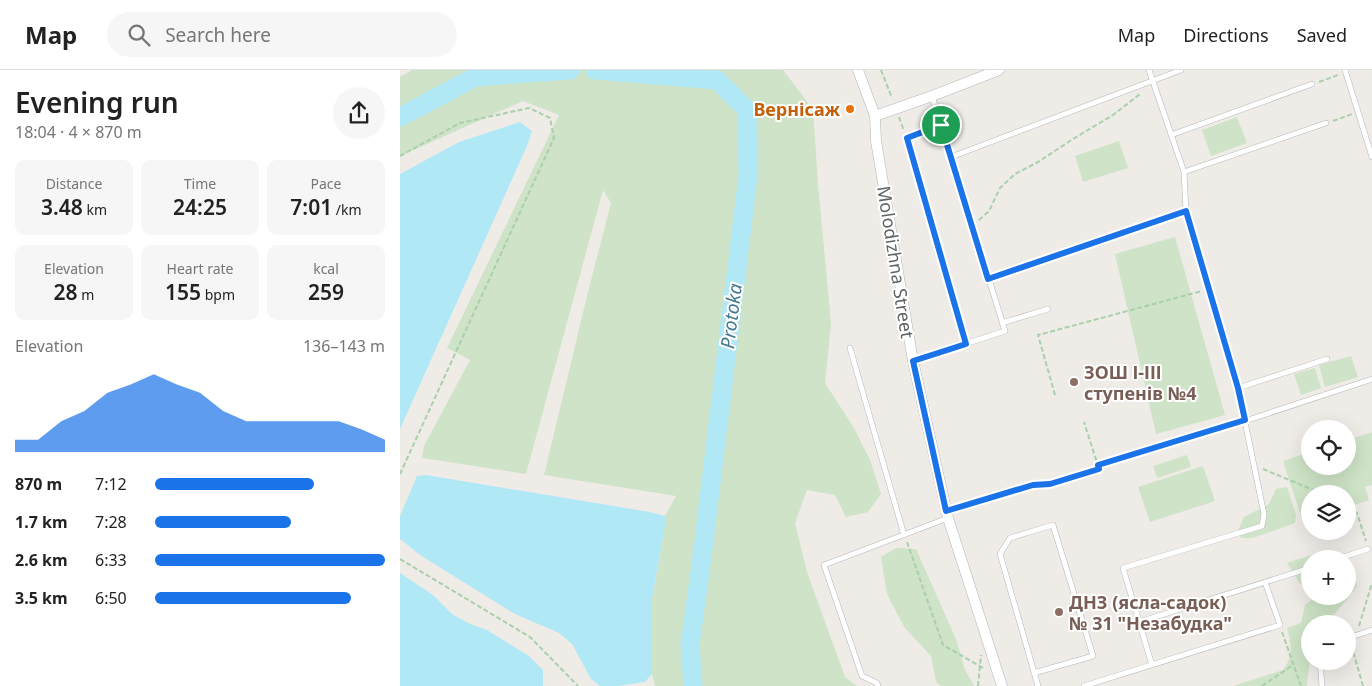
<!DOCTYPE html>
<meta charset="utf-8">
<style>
:root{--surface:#fff;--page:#f6f6f6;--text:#222;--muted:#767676;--line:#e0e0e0;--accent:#1a73e8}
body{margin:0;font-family:"Noto Sans",sans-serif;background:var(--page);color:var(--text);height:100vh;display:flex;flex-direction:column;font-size:19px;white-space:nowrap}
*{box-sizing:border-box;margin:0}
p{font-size:16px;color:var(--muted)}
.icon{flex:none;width:28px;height:28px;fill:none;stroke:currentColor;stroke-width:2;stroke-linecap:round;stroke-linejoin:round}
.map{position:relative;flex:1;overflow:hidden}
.details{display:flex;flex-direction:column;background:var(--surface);width:400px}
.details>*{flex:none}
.buttons{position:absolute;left:901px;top:350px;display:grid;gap:10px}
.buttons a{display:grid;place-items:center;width:55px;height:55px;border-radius:50%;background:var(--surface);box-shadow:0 5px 20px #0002;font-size:25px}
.pin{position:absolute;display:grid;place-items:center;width:42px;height:42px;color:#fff;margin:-21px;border:2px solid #fff;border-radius:50%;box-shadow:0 1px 5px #0007}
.round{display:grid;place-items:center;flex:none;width:52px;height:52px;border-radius:26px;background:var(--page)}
.overview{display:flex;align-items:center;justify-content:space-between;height:85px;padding:0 15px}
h1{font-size:28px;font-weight:600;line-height:38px}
.figures{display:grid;grid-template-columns:repeat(3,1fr);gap:8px;height:85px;padding:5px 15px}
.figures div{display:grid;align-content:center;border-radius:10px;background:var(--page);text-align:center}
.figures b{font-size:21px;font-weight:600}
.figures small{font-size:14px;font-weight:400}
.figures p{font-size:14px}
.chart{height:140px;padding:10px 15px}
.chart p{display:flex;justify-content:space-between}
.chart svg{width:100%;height:90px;margin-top:5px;fill:var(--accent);opacity:.7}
ul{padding:0 15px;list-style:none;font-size:16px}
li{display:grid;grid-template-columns:80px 60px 1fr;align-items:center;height:38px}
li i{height:12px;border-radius:6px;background:var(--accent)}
header{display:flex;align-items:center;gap:30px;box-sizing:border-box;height:70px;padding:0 25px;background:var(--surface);border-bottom:1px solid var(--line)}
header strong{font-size:24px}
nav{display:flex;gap:28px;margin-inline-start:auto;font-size:18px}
.search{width:350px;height:45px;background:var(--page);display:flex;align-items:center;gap:12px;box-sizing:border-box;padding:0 18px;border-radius:28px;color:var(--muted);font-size:19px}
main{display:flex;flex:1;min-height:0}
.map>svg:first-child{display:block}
.green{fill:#cee3c7}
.water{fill:#b1e8f6}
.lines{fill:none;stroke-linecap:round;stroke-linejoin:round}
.river{stroke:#b1e8f6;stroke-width:19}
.service-casing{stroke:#b2b6b8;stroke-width:6}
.minor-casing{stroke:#b2b6b8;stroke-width:11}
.path{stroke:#a9d0aa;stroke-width:2;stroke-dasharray:5 2.5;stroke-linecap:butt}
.service{stroke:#fff;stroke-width:5}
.minor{stroke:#fff;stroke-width:10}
.route-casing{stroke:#fff;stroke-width:10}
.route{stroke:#1a73e8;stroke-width:6}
.food-dot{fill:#e8710a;stroke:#fff;stroke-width:2}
.education-dot{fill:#8d6e63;stroke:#fff;stroke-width:2}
.labels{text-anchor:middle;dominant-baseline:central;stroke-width:4;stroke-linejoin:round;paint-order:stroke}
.food-label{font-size:18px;font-weight:bold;fill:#c56008;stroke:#fff;text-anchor:end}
.street-label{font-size:18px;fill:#5f6466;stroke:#fff}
.education-label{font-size:18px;font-weight:bold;fill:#785e54;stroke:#fff;text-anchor:start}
.water-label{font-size:19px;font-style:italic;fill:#44798e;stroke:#fff}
</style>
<header>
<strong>Map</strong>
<div class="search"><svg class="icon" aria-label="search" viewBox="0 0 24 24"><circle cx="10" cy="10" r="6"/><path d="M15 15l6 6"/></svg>Search here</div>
<nav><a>Map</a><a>Directions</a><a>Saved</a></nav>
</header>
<main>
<section class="details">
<div class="overview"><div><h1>Evening run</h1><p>18:04 · 4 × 870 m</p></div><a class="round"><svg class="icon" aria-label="share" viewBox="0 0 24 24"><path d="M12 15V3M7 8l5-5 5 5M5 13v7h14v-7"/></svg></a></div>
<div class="figures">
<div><p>Distance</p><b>3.48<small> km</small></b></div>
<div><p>Time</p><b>24:25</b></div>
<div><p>Pace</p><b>7:01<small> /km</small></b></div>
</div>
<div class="figures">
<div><p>Elevation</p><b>28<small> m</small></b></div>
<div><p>Heart rate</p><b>155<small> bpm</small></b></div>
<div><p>kcal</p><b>259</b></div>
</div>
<div class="chart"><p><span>Elevation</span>136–143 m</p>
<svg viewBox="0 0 160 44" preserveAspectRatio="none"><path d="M0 44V38L10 38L20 29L30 24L40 15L50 11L60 6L70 11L80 15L90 24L100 29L110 29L120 29L130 29L140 29L150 33L160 38V44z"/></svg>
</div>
<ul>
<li><b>870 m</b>7:12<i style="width:69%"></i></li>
<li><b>1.7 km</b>7:28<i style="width:59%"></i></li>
<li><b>2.6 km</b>6:33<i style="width:100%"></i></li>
<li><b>3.5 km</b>6:50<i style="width:85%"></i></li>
</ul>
</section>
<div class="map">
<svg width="972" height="616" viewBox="0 0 972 616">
<rect width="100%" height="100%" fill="#efece8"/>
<path class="green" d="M12 0H383L413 39 418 114 431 253 425 313 454 358 470 390 481 424 468 442 446 447 435 425 407 420 395 453 407 502 445 607 457 616H255L252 604V529L265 455V446L276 426 144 405 188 222 211 133 203 120 126 404 22 388 24 376 70 290 47 278 159 45 123 31 0 86V7Z
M837 47 847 73 811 86 802 60Z
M719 71 728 98 683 112 675 86Z
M775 167 825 345 756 364 715 184Z
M951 286 958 307 925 317 919 295Z
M915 298 921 318 901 325 894 304Z
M972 362V415L965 417 969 430 948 437V424H910V450L903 452 883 391 910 382V396H948V370Z
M787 385 791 397 757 408 753 396Z
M803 396 815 431 750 452 738 417Z
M887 417 896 445 895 453 853 468H841L838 461 844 447 869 434 876 419Z
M496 478 516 479 556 569 565 600 574 616H541L536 612 531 586 504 557 487 524 481 487Z
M921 482 928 489H910V514H900L887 493Z
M956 511 957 517 932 547 933 554H910V589L907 616H833L883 600C894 587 891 573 887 558L901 553 905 535 916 526H948V514Z"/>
<path class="water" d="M120 52 132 61 127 76 0 359V104L59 72Z
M26 405 250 442 265 446V455L252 529V604L245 612 218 616H200L191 609 172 574 159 563 115 544 20 485 0 469V446L17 406Z
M0 503 33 525 52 544 68 553 87 560 129 586 143 600V616H0Z"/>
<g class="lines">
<path class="river" d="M195 0 317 10 347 40 348 106 302 487 290 575 293 616
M0 47 75 7 170 0"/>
<defs>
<path id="service" d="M749 0 784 102 786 141 838 318 864 444 862 456 723 498 752 595
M945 0 972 87
M541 55 507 68 565 274
M771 65 912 14
M551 87 781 0
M784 102 926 53
M588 209 786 141
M602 253 648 239
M450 278 504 465
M513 291 605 261 532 26
M838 318 927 289
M845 351 972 309
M937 489 968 479
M739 552 910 498
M948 568 972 560
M920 591 922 616
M634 603 693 586 653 455 610 468 600 484 638 616
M478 616 477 613 462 606 424 495 548 448
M684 616 880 555 865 512"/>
<path id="minor" d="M458 0 475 46 476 71 513 291 548 448 602 616
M475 46 532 26 599 0"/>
</defs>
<use href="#service" class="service-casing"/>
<use href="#minor" class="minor-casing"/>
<path class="path" d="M481 0 492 28
M919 12 938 5
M499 47 504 61
M933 51 952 44
M0 86 60 53 129 38 150 48 154 68 0 404
M579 150 589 141 600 118 615 104 638 92 673 69 713 45 740 24
M655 325 638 265 802 221
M699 395 838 353
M863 399 923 424
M948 437 957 443 966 471
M556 438 633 415 650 414 699 399 684 352
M507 472 543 575 585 599
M0 489 130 567 178 616
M959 556 972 513
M882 562 901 616
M954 575 953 581 963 616
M578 616 581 585
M862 616 893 595"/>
<use href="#service" class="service"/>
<use href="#minor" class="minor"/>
</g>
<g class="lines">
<defs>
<path id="route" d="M541 55 588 209 786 141 838 318 845 350 698 395 699 399 650 414 633 415 546 441 513 291 566 274 507 68Z"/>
</defs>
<use href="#route" class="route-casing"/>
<use href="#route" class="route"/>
</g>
<circle class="food-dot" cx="450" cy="39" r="5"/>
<g class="education-dot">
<circle cx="674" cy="312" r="5"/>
<circle cx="659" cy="542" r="5"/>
</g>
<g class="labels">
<g class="food-label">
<text x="440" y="39">Вернісаж</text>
</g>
<g class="street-label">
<text transform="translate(496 192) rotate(81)">Molodizhna Street</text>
</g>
<g class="education-label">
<text x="684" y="302">ЗОШ І-ІІІ<tspan x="684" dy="21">ступенів №4</tspan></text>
<text x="669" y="532">ДНЗ (ясла-садок)<tspan x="669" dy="21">№ 31 "Незабудка"</tspan></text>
</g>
<g class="water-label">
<text transform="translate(331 246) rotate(-83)">Protoka</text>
</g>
</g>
</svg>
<div class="buttons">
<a><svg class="icon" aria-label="locate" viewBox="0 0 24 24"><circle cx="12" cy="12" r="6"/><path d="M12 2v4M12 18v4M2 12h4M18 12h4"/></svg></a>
<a><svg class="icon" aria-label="layers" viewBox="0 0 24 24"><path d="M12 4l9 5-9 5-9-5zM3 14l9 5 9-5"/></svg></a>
<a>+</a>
<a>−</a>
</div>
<div class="pin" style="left:541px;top:55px;background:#1e9e55"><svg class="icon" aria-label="arrive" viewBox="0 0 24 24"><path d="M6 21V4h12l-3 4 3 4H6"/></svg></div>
</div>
</main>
